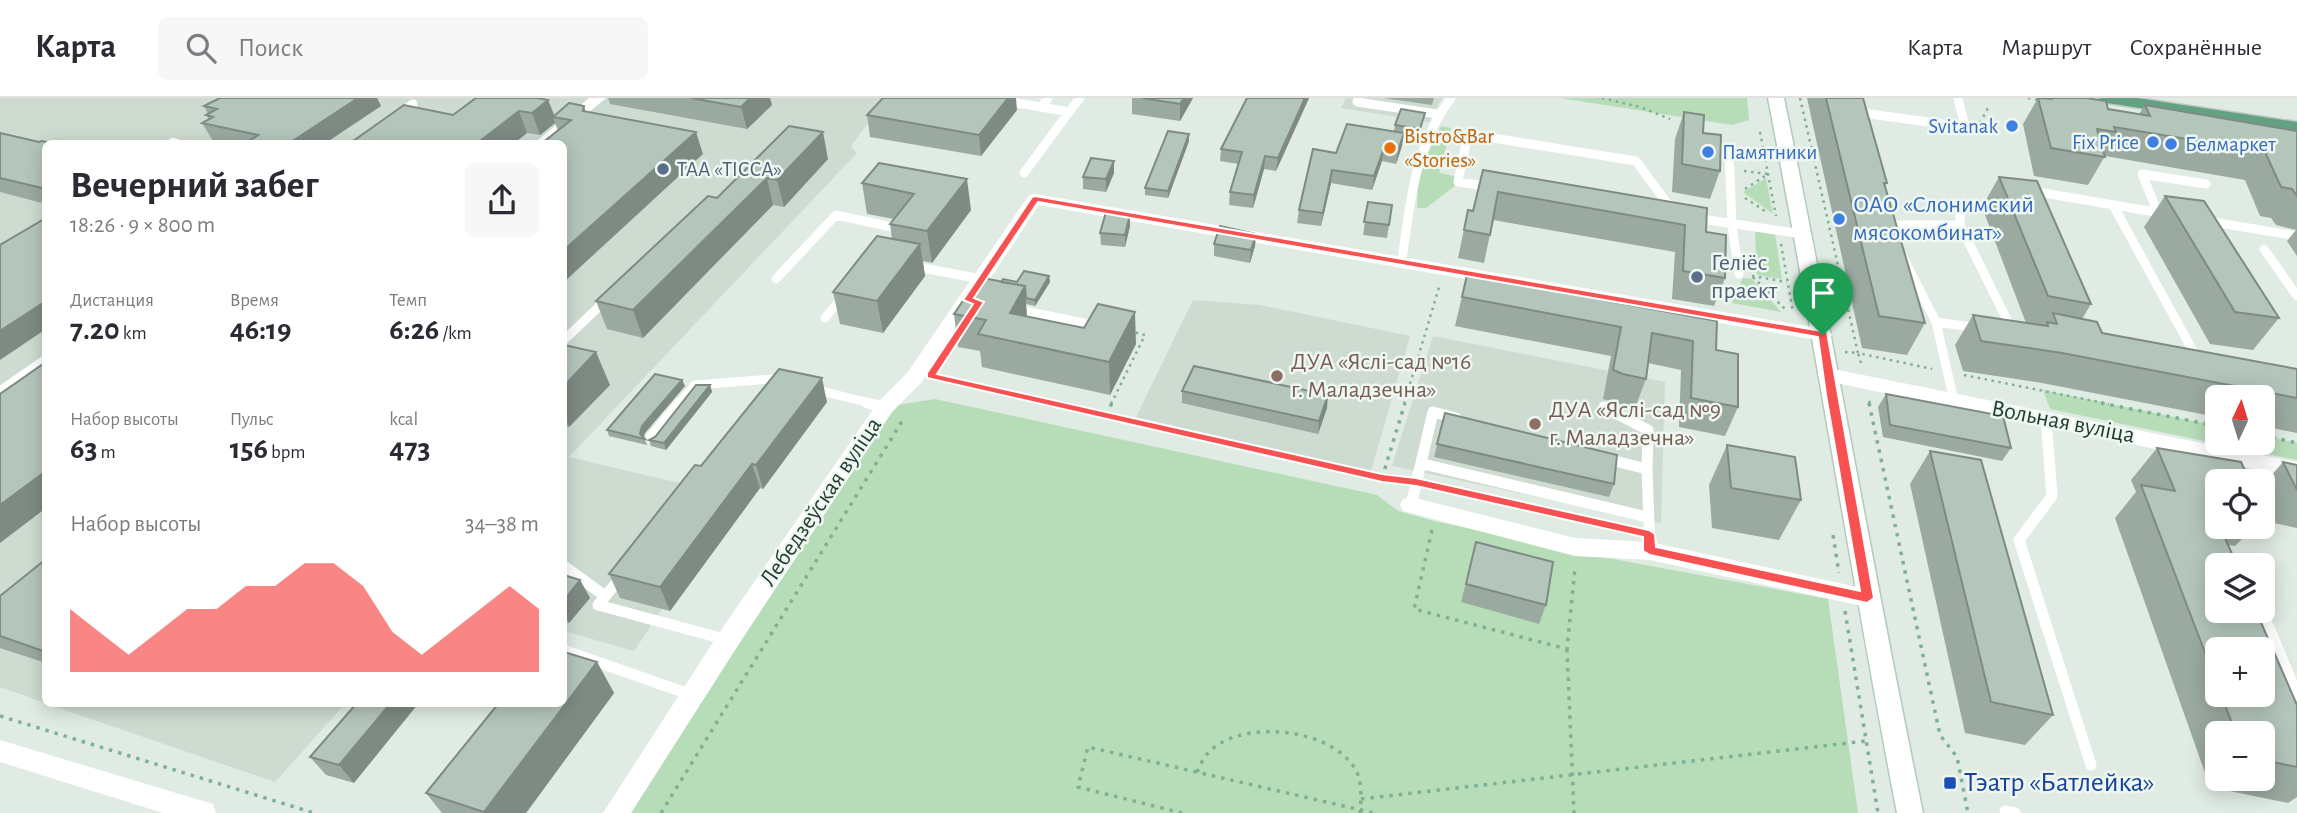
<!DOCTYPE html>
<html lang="ru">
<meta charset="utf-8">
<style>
:root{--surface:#fff;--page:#f7f7f7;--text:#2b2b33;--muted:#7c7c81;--line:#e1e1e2;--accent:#f75251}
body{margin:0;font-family:"Alegreya Sans",sans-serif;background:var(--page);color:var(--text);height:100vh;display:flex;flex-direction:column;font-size:26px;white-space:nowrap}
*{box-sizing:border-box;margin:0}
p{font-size:23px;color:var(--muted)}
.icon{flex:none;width:38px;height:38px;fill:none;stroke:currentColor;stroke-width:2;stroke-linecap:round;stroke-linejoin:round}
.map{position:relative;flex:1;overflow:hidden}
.details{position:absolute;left:42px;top:42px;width:525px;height:567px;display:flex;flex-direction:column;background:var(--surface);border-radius:10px;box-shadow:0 4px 18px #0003}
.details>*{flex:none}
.needle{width:46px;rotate:4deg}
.fabs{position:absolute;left:2205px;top:287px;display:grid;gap:14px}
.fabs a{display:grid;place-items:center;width:70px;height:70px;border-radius:10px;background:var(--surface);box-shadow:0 4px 18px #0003;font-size:35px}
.pin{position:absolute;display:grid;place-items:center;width:60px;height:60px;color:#fff;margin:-72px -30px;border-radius:50% 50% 50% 0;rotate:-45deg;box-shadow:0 0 7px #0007}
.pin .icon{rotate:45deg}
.round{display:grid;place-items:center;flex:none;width:74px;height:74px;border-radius:10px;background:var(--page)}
.summary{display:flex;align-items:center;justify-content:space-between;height:119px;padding:0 28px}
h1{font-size:38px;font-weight:600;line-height:52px}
.metrics{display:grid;grid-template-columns:repeat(3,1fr);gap:10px;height:119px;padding:7px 28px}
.metrics div{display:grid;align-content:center}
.metrics b{font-size:30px;font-weight:600}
.metrics small{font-size:19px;font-weight:400}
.metrics p{font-size:19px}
.chart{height:196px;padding:14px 28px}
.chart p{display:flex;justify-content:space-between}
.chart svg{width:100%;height:126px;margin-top:7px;fill:var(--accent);opacity:.7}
header{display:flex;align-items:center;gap:42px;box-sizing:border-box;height:98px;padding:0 35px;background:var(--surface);border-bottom:2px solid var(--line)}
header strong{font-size:33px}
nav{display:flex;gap:38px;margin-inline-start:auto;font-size:24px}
.search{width:490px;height:63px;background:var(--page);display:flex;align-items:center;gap:18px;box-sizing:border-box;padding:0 24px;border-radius:10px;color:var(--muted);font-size:26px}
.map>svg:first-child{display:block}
.built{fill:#cddbd1}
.green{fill:#b7ddb8}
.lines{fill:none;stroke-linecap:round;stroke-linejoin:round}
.secondary-casing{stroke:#b2cbbc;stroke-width:3}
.primary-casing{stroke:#c0c8c4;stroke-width:3}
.path-far1{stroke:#7eb094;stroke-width:2.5;stroke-dasharray:2.5 4.5;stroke-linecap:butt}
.path{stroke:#7eb094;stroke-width:3.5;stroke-dasharray:3.5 6;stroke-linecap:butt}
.lane-far1{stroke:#fff;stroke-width:9}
.lane{stroke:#fff;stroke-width:11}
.street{fill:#fff;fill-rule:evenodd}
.secondary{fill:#fff;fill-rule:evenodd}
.primary{fill:#62a282;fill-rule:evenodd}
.wall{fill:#9baaa1;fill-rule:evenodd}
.shaded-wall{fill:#7e8b83}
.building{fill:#b4c6bb;stroke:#7e8b83;stroke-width:2}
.route{fill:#f75251;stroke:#fff;stroke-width:2;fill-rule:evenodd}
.shop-dot{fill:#3f7fe0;stroke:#eff7f2;stroke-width:2.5}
.food-dot{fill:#e8710a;stroke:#eff7f2;stroke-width:2.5}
.service-dot{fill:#5c6f8a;stroke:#eff7f2;stroke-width:2.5}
.education-dot{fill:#8d6e63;stroke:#eff7f2;stroke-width:2.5}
.transit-dot{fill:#1a4fb4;stroke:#eff7f2;stroke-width:2.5}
.labels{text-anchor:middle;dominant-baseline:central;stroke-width:5;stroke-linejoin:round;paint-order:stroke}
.far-shop-label{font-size:21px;fill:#366cbe;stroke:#eff7f2;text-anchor:end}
.far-food-label{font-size:21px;fill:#c56008;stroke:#eff7f2;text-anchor:start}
.far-service-label{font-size:21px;fill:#4e5e75;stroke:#eff7f2;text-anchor:start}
.shop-label{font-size:24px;fill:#366cbe;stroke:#eff7f2;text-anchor:start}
.service-label{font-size:24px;fill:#4e5e75;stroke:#eff7f2;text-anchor:start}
.education-label{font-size:24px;fill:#785e54;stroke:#eff7f2;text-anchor:start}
.street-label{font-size:24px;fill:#1f3b2d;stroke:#eff7f2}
.near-transit-label{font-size:28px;fill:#164399;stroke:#eff7f2;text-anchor:start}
</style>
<header>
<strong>Карта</strong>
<div class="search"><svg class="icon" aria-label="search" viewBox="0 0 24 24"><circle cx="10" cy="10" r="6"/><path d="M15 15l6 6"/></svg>Поиск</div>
<nav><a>Карта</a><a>Маршрут</a><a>Сохранённые</a></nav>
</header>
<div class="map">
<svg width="2297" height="715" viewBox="0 0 2297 715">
<rect width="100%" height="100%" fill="#dfebe3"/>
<path class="built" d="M0 0H887L851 48 857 55 569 359 751 402 670 513 662 511 634 553 564 533V46H46L45 605 0 589Z
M1346 0H1442L1429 24 1341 10Z
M1193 202 1260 207 1410 238 1371 373 1136 319Z
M1433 238 1665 284 1661 425 1392 368Z
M47 606H345L275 684Z"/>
<path class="green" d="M1560 0H1747L1749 22 1732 27Z
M1441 28 1451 30 1439 75 1465 80 1426 110H1417L1418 77Z
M1766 80 1773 116 1743 94Z
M1755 133 1775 136 1782 181 1757 177Z
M1743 180 1752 181 1781 214 1732 205Z
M2043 292 2217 328V345H2263V337L2297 345V362L2050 311Z
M935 301 1377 397 1398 413 1434 423 1576 454 1828 501 1858 715H616L885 309Z"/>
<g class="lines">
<defs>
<path id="secondary" d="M1768 0H1784C1833 238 1874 477 1923 715H1897C1851 477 1814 238 1768 0Z"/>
<path id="primary" d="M2099 0H2137L2297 24V34L2107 5Z"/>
</defs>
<use href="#secondary" class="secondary-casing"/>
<use href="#primary" class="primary-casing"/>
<path class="path-far1" d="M1602 0 1640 9 1670 21
M1800 0 1858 255 1932 271
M2028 0 2039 2
M1980 25 1988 10
M1760 34 1776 118
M1744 73 1768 76 1745 91
M1745 100 1768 115
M1781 146 1793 214
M1752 178 1787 184
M1753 179 1787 213
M1722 183 1723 203
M1724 205 1732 190
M1845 254 1858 255 1861 265
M1964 277 2109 306
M936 279 1059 306
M1869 303 1870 306
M1111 306 1145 237 1133 234
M1404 306 1440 186"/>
<path class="path" d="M1051 305 1399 382
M1869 305 1940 637 1957 659 1968 715
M2101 305 2217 328
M1106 317 1112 305
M2263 337 2297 345
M1382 380 1405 305
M1431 388 1458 394
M1432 432 1414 511 1567 551 1575 470
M1833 437 1839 475
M1845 513 1878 715
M1567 551 1574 715
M0 618 314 715
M1197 674C1200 668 1203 660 1208 655 1241 619 1339 630 1358 677 1362 689 1361 703 1360 715
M1361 701 1866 643
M661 715 904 320
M1182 715 1078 689 1088 649 1374 715"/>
<path class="lane-far1" d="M988 0 1041 9 1048 0
M1358 0 1357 4 1437 16
M1041 9 1069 14 1080 0
M1855 14 1965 29 1958 0
M398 16 413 6
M173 44 178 46
M1729 54 1732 127 1739 176
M1024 75 1069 14
M1494 89 1458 84 1468 36 1636 63 1667 105 1677 112
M2031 93 2167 116
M2113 107 2199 264
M2158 115 2142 76 2206 86
M1695 120 1802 136
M2207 123 2297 138
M1887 127H1960V114
M1960 127 2013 234
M2264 151 2297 198
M1903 159 1936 224 1979 230
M1402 162C1410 104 1415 48 1451 0
M912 168 981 181
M776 181 836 117 901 131
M1015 211 1099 228
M825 220 843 198
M1936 224 1954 303
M564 242 608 200
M813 291 874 306
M0 293 46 261
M679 306 695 287 771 281 784 284"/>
<path class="lane" d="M867 305 885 309
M1604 309 1648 332 1647 371
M2046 321 2052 398 2019 442 2091 667
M651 340 680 305
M1603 360 1647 371 1650 453
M1423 366 1647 419
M1411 407 1433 314 1456 320
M564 468 605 498
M622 478 598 507 728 542
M2262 513 2297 597
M564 556 566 553 692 597
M2005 713 2015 715"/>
<path class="street" d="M589 0H606L551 46H533Z
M1035 96 1823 231 1830 233 1832 237 1830 241 1823 243 1039 107 921 285 892 314 737 549 631 715H603L719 535 878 304 907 275 1029 97Z
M1828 270 2297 364V380L1821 282 1818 277 1821 272Z
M1411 399 1575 440 1650 444 1867 491 1875 493 1879 500 1875 507 1867 509 1650 462 1575 458 1403 413 1400 407 1403 401Z
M0 642 203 703 213 706 216 715H163L0 664Z"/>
<use href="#secondary" class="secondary"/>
<use href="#primary" class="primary"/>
</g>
<path class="wall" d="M220 0H377L381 8 324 46H225L213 43 202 25 209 21 206 17 208 16 204 8Z
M608 0H770L772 7 747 31 610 6Z
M1132 0H1193L1180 23 1132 16Z
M1309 0 1276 73 1264 71 1253 110 1229 107 1230 94 1238 66 1220 63 1221 51Z
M1383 0H1434L1432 7Z
M1807 0H1863L1887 85 1885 88 1925 225 1907 257 1862 250Z
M2038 0H2086L2108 11 2139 16 2145 7 2297 33V158L2287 143 2296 132 2276 127 2271 120 2260 118 2245 82 2105 58 2088 87 2034 78 2023 26Z
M548 2 554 17 584 8 586 14 703 56 558 33 555 25 540 37 527 35 513 46H349L453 17Z
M1017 12 981 58 870 39 867 17Z
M1684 14 1703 35 1720 73 1710 101 1672 94 1675 41Z
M1425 15 1419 37 1394 33 1395 27Z
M789 28 828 61 784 109 773 107 643 240 607 231 596 203 717 100Z
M0 35 46 46V106L0 94Z
M1189 43 1168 100 1145 97V90Z
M1402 48 1396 66 1382 63 1372 92 1331 85 1321 128 1297 125 1299 112 1336 55Z
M879 65 971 112 932 165 923 163 925 178 883 235 840 226 833 194 892 141 890 126 894 121 867 116 862 85Z
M1483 72 1707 110 1706 134 1725 180 1714 208 1672 201 1675 154 1493 122 1484 165 1458 160 1468 112 1473 113Z
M1114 75 1106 94 1083 91V79Z
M1999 79 2091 206 2082 221 2102 235 2297 271V335L2263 328V299H2217V319L2042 285 1963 273 1955 247 1973 217 2026 225 1982 109Z
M2165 98 2279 220 2253 252 2210 246 2144 129Z
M1368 104 1392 107 1387 140 1363 137Z
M1130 116V128L1125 149 1101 147 1100 135Z
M1256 136 1255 148 1250 165 1214 158V146Z
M1467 177 1717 223 1716 252 1738 309 1725 338 1679 329 1681 272 1648 265 1646 281 1635 310 1613 304 1603 301 1611 258 1455 228Z
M1049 178 1050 184 1035 208 1026 206 1027 218 1136 246 1110 297 982 269 980 253 958 249 954 216 979 186 1001 184H1017Z
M564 247 610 287 569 329H564Z
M682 282 685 288 645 335 644 339 647 347 609 338 607 332Z
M710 287 712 294 666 352 651 348 649 342 655 339Z
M1182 293 1327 310 1318 336 1182 305Z
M1886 296 2011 350 2002 363 1883 339 1878 309Z
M827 304 763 391 760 390 670 513 620 500 609 476 701 368Z
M1445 315 1614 386 1609 399 1434 359Z
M1727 347 1801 402 1779 442 1712 430 1709 387Z
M2157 350 2217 383V429H2254L2235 448 2228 447 2297 607V699L2288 705 2210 689 2115 420 2136 394 2131 382ZM2217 551 2263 597H2217ZM2217 635H2263V681H2217Z
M1930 353 2053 617 2025 647 1965 635 1910 386Z
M2283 364 2297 367V430L2269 424 2265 416 2263 419V387Z
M1476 444 1546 507 1539 526 1461 504Z
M46 461V565L0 550V498Z
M564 477 580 482 590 500 569 525 564 523Z
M597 564 614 595 526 715H442L426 695Z
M356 606 354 685 326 677 310 659Z"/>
<path class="shaded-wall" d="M358 0H377L381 8 324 46H288Z
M750 0H770L772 7 747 31 741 9Z
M1008 0H1016L1017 12 981 58 979 37Z
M1184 0H1193L1180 23V6Z
M1305 0H1309L1276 73 1278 60Z
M548 2 555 19H553L555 25 540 37 532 15Z
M519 13 527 35 513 46H476Z
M696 34 703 56 564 184V152Z
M823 34 828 61 784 109 777 82Z
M1404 35 1402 48 1396 66 1398 53Z
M1189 36V43L1168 100V93Z
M1384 50 1382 63 1372 92 1374 78Z
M1265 58 1264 71 1253 110 1254 97Z
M1114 63V75L1106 94V81Z
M1332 72 1331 85 1321 128 1323 115Z
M767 80 773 107 643 240 633 212Z
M967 81 971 112 932 165 927 133Z
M1130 116V128L1125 149V137Z
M1256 136 1255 148 1250 165 1251 152Z
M920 146 925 178 883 235 877 203Z
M1049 178 1050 184 1035 208V202Z
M1025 188 1027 221 1010 215Z
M46 203V231L0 262V233Z
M1135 214 1136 246 1110 297 1109 264Z
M596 254 610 287 569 329 564 316V288Z
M822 280 827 304 763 391 756 367Z
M682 282 685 288 645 335 643 340 640 336 642 328Z
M710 287 712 294 666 352 664 345Z
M1328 297 1327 310 1318 336 1319 323Z
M752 366 760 390 670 513 660 489Z
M46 373V410L0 445V407Z
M580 482 590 500 569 525 564 514V502Z
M597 564 614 595 526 715H485L484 714Z
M390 606H418L354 685 339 667Z"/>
<path class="building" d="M220 0H358L288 46H245L258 37 202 25 213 19 206 17 217 11 204 8Z
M476 0H537L548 2 532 15 519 13 476 46H349L404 7 453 17Z
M691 0H750L741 9Z
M883 0H1008L979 37 867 17Z
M1142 0H1184L1180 6Z
M1247 0H1305L1278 60 1265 58 1254 97 1230 94 1242 54 1221 51Z
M1826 0H1863L1887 85H1884L1925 225 1879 218Z
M2038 0 2052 1V0H2086L2106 3 2108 11 2150 18 2145 7 2297 33V98L2292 91 2281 89 2265 54 2114 29 2116 34 2097 31 2105 59 2051 50Z
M569 5 584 8 583 13 696 34 564 152V46H541L571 22 553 19Z
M1401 11 1425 15 1420 31 1395 27Z
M1684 14 1704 17 1703 35 1721 37 1720 73 1682 66Z
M1347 26 1404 35 1398 53 1384 50 1374 78 1332 72 1323 115 1299 112 1313 51 1336 55Z
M789 28 823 34 777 82 767 80 633 212 596 203 708 98 717 100Z
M1168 33 1189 36 1168 93 1145 90Z
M0 35 39 44 42 43 53 46H46V91L0 80Z
M1091 60 1114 63 1106 81 1083 79Z
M879 65 967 81 927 133 890 126 914 96 862 85Z
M1483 72 1707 110 1706 134 1726 137 1725 180 1683 173 1685 127 1498 94 1490 137 1464 132 1468 112 1473 113Z
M1999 79 2037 83 2091 206 2048 198Z
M2165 98 2204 103 2279 220 2235 214Z
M1368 104 1392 107 1389 127 1364 124Z
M1106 114 1130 116 1125 137 1100 135Z
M46 120V203L0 233V147Z
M1220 128 1256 136 1251 152 1214 146Z
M877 138 920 146 877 203 833 194Z
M1024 173 1049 178 1035 202 1026 200 1025 188 1001 184 1003 181 1017 184Z
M1467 177 1717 223 1716 252 1738 256V309L1691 300 1693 243 1652 235 1646 281 1623 276 1613 272 1621 229 1462 199Z
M983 180 1025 188 1010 215 1084 230 1098 206 1135 214 1109 264 978 236 986 222 954 216 975 185 979 186Z
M2053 215 2097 224 2102 235 2297 271V300L2062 255 1981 243 1973 217 2048 228 2047 224 2057 226Z
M564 247 596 254 564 288Z
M46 264V373L0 407V296Z
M1194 268 1328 297 1319 323 1182 293Z
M779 271 822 280 756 367 752 366 660 489 609 476 695 367 701 368Z
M655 276 682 282 642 328 640 336 645 341 607 332Z
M696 287H710L664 345 649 342 655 339Z
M1886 296 2003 318 2011 350 1890 327Z
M1445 315 1617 357 1614 386 1437 346Z
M1727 347 1795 359 1801 402 1731 390Z
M2157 350 2241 364 2250 383H2217V408L2211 407 2217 422V429H2220L2237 467H2217V513H2256L2297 607V669L2263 662V635H2236L2221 597H2263V551H2217V586L2141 387 2175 393Z
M1930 353 1981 362 2053 617 1991 604Z
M2283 364 2297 367V392Z
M1476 444 1553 464 1546 507 1466 486Z
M46 461V554L0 538V498Z
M564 477 580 482 564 502Z
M564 554 597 564 484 714 426 695 498 606H564Z
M356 606H390L339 667 310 659Z"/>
<path class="route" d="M1035 98 1827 234 1874 500 1867 505 1650 457 1643 453V439L1416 388 1382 384 927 280V275L973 206 963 202 1032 99ZM1038 104 1818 239 1826 297 1860 493 1656 449 1655 436 1649 432 1416 380 1382 376 937 276 984 204 974 200Z"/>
<g class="shop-dot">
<circle cx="2012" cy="28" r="7"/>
<circle cx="2153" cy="44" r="7"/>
<circle cx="2171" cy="46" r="7"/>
<circle cx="1708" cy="54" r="7"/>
<circle cx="1839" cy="121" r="7"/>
</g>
<circle class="food-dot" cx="1390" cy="50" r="7"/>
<g class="service-dot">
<circle cx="663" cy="71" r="7"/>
<circle cx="1697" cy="179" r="7"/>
</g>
<g class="education-dot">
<circle cx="1277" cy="278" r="7"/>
<circle cx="1535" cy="326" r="7"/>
</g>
<rect class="transit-dot" x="1943" y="678" width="14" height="14" rx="3.5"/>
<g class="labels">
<g class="far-shop-label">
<text x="1998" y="28">Svitanak</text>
<text x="2139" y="44">Fix Price</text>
<text x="2185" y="46" text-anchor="start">Белмаркет</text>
<text x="1722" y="54" text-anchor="start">Памятники</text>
</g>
<g class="far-food-label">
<text x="1404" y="38">Bistro&amp;Bar<tspan x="1404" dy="24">«Stories»</tspan></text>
</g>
<g class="far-service-label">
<text x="677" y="71">ТАА «ТIССА»</text>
</g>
<g class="shop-label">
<text x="1853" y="107">ОАО «Слонимский<tspan x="1853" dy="28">мясокомбинат»</tspan></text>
</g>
<g class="service-label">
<text x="1711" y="165">Геліёс<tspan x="1711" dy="28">праект</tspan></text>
</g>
<g class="education-label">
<text x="1291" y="264">ДУА «Яслі-сад №16<tspan x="1291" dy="28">г. Маладзечна»</tspan></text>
<text x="1549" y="312">ДУА «Яслі-сад №9<tspan x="1549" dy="28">г. Маладзечна»</tspan></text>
</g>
<g class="street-label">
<text transform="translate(2063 324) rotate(11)">Вольная вуліца</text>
<text transform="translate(821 404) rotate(-56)">Лебедзеўская вуліца</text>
</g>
<g class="near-transit-label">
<text x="1964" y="685">Тэатр «Батлейка»</text>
</g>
</g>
</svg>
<div class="fabs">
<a><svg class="needle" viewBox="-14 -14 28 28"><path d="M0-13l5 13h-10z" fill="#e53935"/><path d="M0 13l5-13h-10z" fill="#7c7c81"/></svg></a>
<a><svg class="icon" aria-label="locate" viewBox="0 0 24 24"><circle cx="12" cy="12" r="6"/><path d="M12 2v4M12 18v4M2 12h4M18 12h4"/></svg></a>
<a><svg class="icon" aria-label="layers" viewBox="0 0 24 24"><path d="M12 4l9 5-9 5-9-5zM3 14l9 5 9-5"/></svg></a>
<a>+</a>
<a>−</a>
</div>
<div class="pin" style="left:1823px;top:237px;background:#1e9e55"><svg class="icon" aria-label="arrive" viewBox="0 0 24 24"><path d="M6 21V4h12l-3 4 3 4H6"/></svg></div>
<section class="details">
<div class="summary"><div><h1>Вечерний забег</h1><p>18:26 · 9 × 800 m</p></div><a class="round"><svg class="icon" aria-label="share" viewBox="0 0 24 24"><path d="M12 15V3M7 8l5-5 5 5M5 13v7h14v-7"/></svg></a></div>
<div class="metrics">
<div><p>Дистанция</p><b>7.20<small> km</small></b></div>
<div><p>Время</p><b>46:19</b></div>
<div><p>Темп</p><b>6:26<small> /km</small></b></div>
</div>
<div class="metrics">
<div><p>Набор высоты</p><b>63<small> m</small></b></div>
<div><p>Пульс</p><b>156<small> bpm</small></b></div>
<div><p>kcal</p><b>473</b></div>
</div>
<div class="chart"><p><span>Набор высоты</span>34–38 m</p>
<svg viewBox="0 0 160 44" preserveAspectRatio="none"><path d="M0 44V22L10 30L20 38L30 30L40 22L50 22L60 14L70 14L80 6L90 6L100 14L110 30L120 38L130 30L140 22L150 14L160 22V44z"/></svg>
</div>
</section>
</div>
